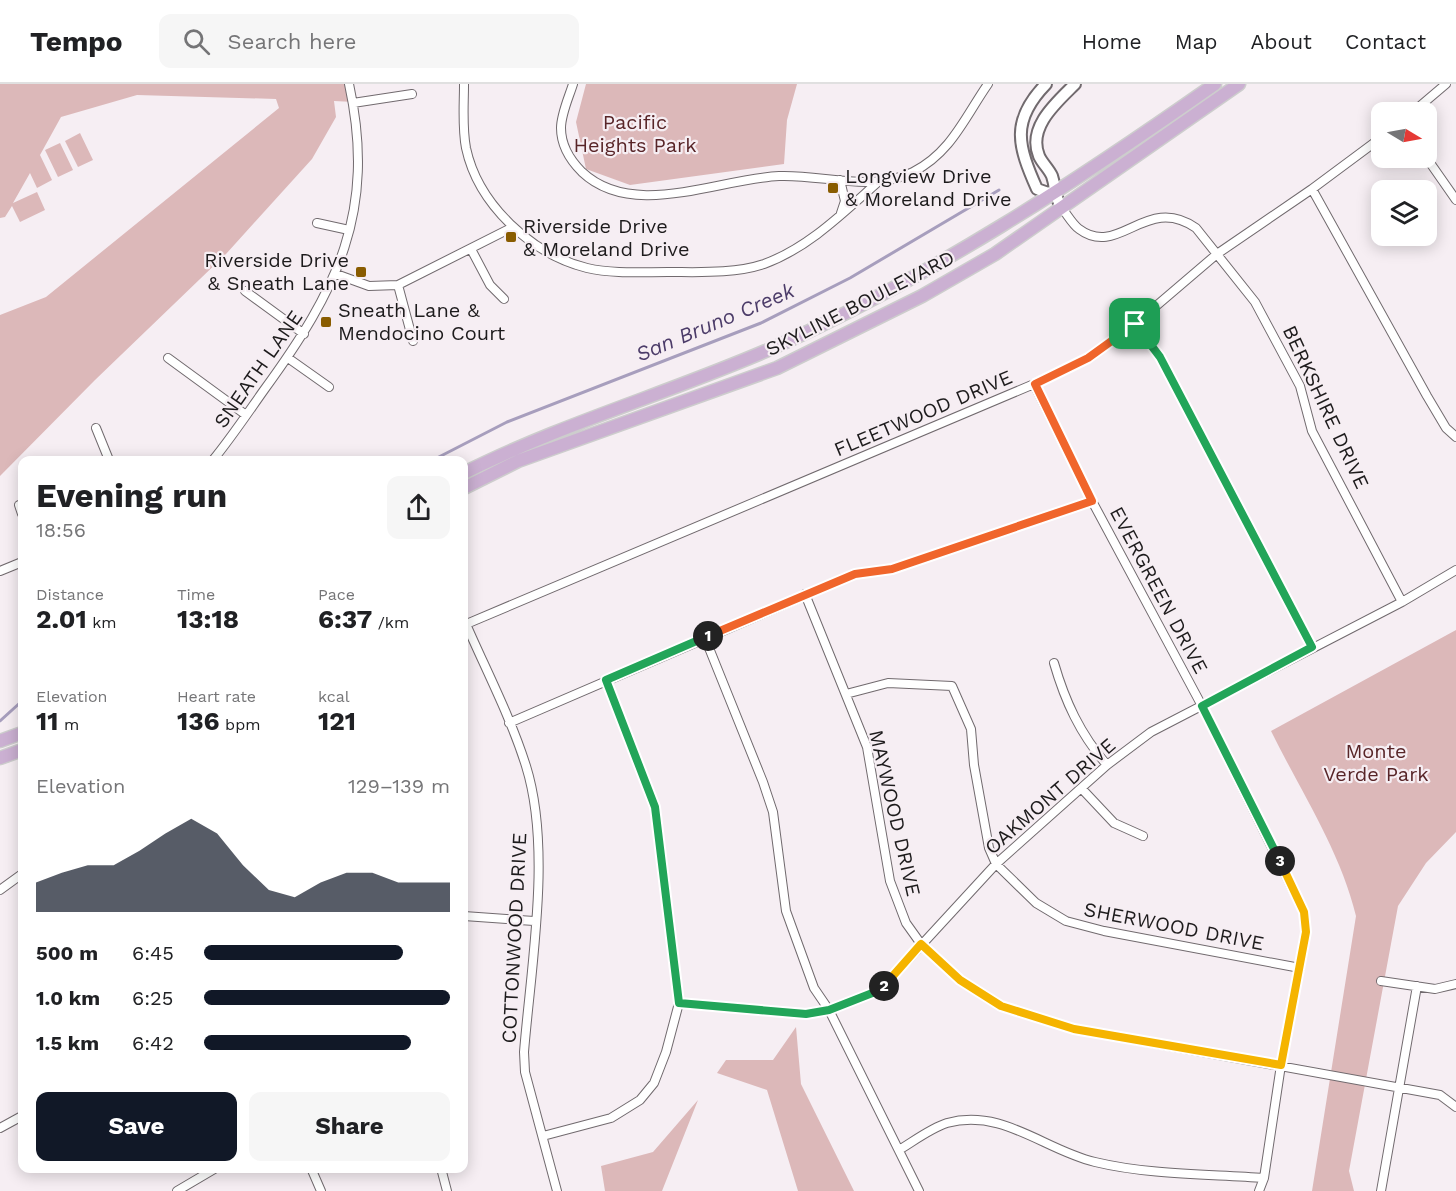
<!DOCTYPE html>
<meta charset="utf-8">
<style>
:root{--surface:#fff;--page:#f6f6f6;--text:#202124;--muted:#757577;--line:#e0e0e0;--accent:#111827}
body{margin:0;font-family:"Work Sans",sans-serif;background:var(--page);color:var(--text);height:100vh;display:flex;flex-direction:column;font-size:22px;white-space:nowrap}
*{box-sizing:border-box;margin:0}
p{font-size:20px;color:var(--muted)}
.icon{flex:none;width:33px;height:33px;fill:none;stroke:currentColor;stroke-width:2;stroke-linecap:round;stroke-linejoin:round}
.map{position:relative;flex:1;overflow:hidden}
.sheet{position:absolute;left:18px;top:372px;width:450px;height:717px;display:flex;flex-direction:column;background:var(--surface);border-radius:12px;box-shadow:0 3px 15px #0003}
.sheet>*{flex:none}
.needle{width:39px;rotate:100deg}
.tools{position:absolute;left:1371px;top:18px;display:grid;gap:12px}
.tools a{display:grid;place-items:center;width:66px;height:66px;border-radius:12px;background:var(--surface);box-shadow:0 3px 15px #0003;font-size:30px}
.pin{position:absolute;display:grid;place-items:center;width:51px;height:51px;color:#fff;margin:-26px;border-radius:12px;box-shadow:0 3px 9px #0006}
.km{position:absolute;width:30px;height:30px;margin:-15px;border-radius:50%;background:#222;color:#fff;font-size:16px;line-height:30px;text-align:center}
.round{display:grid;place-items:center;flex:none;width:63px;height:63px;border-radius:12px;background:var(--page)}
.headline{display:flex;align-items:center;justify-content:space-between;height:102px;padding:0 18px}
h1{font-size:33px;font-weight:700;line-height:45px}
.figures{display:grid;grid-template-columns:repeat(3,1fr);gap:9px;height:102px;padding:6px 18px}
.figures div{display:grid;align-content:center}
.figures b{font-size:26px;font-weight:700}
.figures small{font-size:16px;font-weight:400}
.figures p{font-size:16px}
.chart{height:168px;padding:12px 18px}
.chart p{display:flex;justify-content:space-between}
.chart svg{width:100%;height:108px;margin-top:6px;fill:var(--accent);opacity:.7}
.primary-button{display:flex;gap:12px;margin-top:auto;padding:12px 18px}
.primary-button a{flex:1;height:69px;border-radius:12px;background:var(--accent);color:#fff;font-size:24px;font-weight:700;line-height:69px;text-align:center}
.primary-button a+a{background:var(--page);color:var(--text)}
ul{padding:0 18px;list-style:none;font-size:20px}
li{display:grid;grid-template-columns:96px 72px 1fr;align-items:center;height:45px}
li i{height:15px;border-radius:8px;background:var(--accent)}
header{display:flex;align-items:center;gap:36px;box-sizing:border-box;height:84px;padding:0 30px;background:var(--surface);border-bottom:2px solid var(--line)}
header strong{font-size:28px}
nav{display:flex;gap:33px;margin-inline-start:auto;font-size:21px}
.search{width:420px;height:54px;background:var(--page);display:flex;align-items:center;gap:15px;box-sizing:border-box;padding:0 21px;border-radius:12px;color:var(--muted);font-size:22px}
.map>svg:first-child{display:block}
.green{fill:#dcb8b9}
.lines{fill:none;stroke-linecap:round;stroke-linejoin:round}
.stream{stroke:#a79ebd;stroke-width:3}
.street-casing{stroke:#716a6e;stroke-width:10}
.secondary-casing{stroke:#716a6e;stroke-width:14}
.primary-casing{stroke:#cdcdcd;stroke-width:15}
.street{stroke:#fff;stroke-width:8}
.secondary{stroke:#fff;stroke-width:10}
.primary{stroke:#cbb0d2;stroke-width:12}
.split-1-casing{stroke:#fff;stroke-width:12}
.split-2-casing{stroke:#fff;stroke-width:12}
.split-3-casing{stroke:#fff;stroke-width:12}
.split-4-casing{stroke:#fff;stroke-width:12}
.split-1{stroke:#f0652b;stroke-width:8}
.split-2{stroke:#22a559;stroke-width:8}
.split-3{stroke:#f5b400;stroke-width:8}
.split-4{stroke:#22a559;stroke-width:8}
.poi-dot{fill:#895c00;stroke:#f6eef3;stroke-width:2}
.labels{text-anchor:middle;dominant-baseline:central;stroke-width:4.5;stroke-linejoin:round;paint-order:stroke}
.park-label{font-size:20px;fill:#582528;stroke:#f6eef3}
.poi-label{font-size:20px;fill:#1d1b1c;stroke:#f6eef3;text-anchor:start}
.street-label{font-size:20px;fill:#1d1b1c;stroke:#f6eef3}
.water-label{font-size:21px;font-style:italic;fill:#4c3c69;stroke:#f6eef3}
</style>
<header>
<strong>Tempo</strong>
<div class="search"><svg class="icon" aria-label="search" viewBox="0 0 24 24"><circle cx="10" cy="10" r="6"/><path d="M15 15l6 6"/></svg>Search here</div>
<nav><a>Home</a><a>Map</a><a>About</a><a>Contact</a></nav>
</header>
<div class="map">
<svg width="1456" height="1107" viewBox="0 0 1456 1107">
<rect width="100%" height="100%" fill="#f6eef3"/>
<path class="green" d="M0 0H350L354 18 334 17 336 33 312 75 226 170 95 296 0 392V231L46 213 279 24 276 15 137 11 61 33 40 71 52 96 37 104 30 89 13 119 37 108 45 126 20 138 12 122 5 133 0 134Z
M586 0H797L787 36 784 80 630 101 586 85 576 38Z
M80 49 93 76 78 83 65 57Z
M60 59 73 86 58 93 45 66Z
M1456 546V748L1426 779 1398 822 1349 1087 1354 1107H1312L1356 832C1340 766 1301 708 1271 647Z
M796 943 801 1000 854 1107H798L767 1006 717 989 726 976H773Z
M698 1016 662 1107H605L601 1082 653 1068Z"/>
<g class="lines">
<path class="stream" d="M433 376 507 338 761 239 850 194 999 106
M0 637 22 617"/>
<defs>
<path id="street" d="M464 0C464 21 462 43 466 64 478 120 531 170 587 184 613 190 641 188 668 188 699 188 734 190 764 180 808 164 843 129 878 98
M573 0C569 13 561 30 561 44 561 61 570 76 582 88 633 136 717 95 779 92 823 90 871 109 913 88 951 69 965 33 988 0
M353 19 412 10
M1413 28 1446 0
M1426 73 1456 116
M840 96 845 117 841 129
M1312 105 1427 312 1446 344 1456 353
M1061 123C1067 130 1072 140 1079 145 1119 175 1146 109 1196 144L1255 218 1300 302 1312 347 1402 518
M317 139 349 146
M471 165 490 201 504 215
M336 190 369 202 398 201 513 143
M398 201 413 257
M245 207 304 250
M1135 240 1160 273 1312 563
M168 274 246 331
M288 274 329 303
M1034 300 1092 417 1202 622 1304 828 1306 848 1281 981 1264 1094 1259 1107
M96 344 109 376
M213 376C231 354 247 330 264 306 337 206 377 128 349 0
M19 421 22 430
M0 487 22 478
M805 510 867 663 890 797 906 839 921 860 960 896 1001 922 1075 945 1440 1011 1456 1023
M466 540C486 586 511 634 526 682 552 765 531 881 524 968L525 988 557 1107
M464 541 1034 300 1088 274 1135 240 1217 170 1312 105 1382 53
M705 554 763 698 773 728 786 827 814 904 829 926 919 1107
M1054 579C1065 617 1080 650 1107 681
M846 610 888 599 952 602 971 645 974 681 989 764 996 780 1036 819 1066 837 1104 847 1300 884
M509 639 855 490 892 485 1092 417
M1082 705 1114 739 1143 752
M0 806 22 790
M464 832 534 837
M1381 897 1435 905 1456 900
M679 919 806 930 829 926 880 906 996 780 1107 681 1151 648 1402 518 1456 486
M0 1044 22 1032
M543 1052 611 1034 640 1016 654 999 666 968 679 919 655 723 606 596
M899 1066C914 1057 931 1044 947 1039 1003 1024 1044 1066 1095 1078 1149 1091 1209 1090 1264 1094
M311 1084 321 1107
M441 1084 447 1107
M177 1107 216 1084
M1381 1107 1417 902"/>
<path id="secondary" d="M1046 0C1010 37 1018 62 1037 105L1054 111
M1061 123C1054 111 1056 104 1052 92 1049 85 1042 79 1039 72 1027 43 1057 18 1075 0"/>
<path id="primary" d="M464 389C563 339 673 308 775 263 932 192 1074 99 1215 0
M464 404 518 377 777 284 922 212 995 170 1239 0
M0 657 22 649
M0 674 22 666"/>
</defs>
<use href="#street" class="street-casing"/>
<use href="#secondary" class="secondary-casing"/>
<use href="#primary" class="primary-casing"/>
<use href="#street" class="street"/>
<use href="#secondary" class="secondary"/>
<use href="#primary" class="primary"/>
</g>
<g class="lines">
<defs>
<path id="split-1" d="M708 552 855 490 892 485 1092 417 1035 300 1088 274 1135 240"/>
<path id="split-2" d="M708 552 606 596 655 723 679 919 806 930 829 926 880 906 884 902"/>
<path id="split-3" d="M884 902 921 860 960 896 1001 922 1074 945 1281 981 1306 848 1304 828 1280 777"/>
<path id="split-4" d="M1135 240 1160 273 1312 563 1202 622 1280 777"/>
</defs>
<use href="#split-1" class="split-1-casing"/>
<use href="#split-2" class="split-2-casing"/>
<use href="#split-3" class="split-3-casing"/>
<use href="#split-4" class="split-4-casing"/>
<use href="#split-1" class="split-1"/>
<use href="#split-2" class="split-2"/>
<use href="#split-3" class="split-3"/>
<use href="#split-4" class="split-4"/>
</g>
<g class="poi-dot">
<rect x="827" y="98" width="12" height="12" rx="3"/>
<rect x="505" y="147" width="12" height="12" rx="3"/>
<rect x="355" y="182" width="12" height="12" rx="3"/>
<rect x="320" y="232" width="12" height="12" rx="3"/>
</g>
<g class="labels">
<g class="park-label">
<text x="635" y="38">Pacific<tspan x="635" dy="23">Heights Park</tspan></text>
<text x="1376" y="667">Monte<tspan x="1376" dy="23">Verde Park</tspan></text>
</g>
<g class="poi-label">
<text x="845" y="92">Longview Drive<tspan x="845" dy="23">&amp; Moreland Drive</tspan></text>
<text x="523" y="142">Riverside Drive<tspan x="523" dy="23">&amp; Moreland Drive</tspan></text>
<text x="349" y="176" text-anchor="end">Riverside Drive<tspan x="349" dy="23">&amp; Sneath Lane</tspan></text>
<text x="338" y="226">Sneath Lane &amp;<tspan x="338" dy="23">Mendocino Court</tspan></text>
</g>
<g class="street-label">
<text transform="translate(860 219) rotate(-27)">SKYLINE BOULEVARD</text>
<text transform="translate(258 285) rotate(-55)">SNEATH LANE</text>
<text transform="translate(1326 323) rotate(65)">BERKSHIRE DRIVE</text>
<text transform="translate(923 329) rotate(-23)">FLEETWOOD DRIVE</text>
<text transform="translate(1159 506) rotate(62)">EVERGREEN DRIVE</text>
<text transform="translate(1050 712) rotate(-41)">OAKMONT DRIVE</text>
<text transform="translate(895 729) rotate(77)">MAYWOOD DRIVE</text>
<text transform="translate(1174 842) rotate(11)">SHERWOOD DRIVE</text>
<text transform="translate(514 854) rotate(-87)">COTTONWOOD DRIVE</text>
</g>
<g class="water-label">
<text transform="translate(715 238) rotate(-23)">San Bruno Creek</text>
</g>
</g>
</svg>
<div class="tools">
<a><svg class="needle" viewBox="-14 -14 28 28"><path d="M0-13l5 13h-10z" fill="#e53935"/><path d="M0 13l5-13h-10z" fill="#757577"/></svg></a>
<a><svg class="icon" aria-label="layers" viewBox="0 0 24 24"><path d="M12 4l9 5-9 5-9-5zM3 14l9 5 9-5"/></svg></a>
</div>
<div class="pin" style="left:1135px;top:240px;background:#1e9e55"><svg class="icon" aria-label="arrive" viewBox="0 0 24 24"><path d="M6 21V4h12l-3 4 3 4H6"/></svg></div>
<b class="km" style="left:708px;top:552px">1</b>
<b class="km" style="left:884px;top:902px">2</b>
<b class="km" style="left:1280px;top:777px">3</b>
<section class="sheet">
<div class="headline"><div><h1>Evening run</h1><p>18:56</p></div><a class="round"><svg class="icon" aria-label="share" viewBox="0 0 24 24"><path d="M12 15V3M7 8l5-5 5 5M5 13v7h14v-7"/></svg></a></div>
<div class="figures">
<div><p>Distance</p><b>2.01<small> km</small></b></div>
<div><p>Time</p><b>13:18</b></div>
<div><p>Pace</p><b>6:37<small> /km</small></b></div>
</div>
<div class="figures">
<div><p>Elevation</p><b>11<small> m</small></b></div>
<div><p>Heart rate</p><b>136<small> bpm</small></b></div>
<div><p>kcal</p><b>121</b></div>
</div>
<div class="chart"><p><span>Elevation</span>129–139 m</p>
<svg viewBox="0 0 160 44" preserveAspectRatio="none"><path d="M0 44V32L10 28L20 25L30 25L40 19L50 12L60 6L70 12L80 25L90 35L100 38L110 32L120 28L130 28L140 32L150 32L160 32V44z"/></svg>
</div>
<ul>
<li><b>500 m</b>6:45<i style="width:81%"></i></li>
<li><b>1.0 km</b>6:25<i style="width:100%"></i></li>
<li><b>1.5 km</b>6:42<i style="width:84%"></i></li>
</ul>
<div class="primary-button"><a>Save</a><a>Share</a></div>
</section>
</div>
